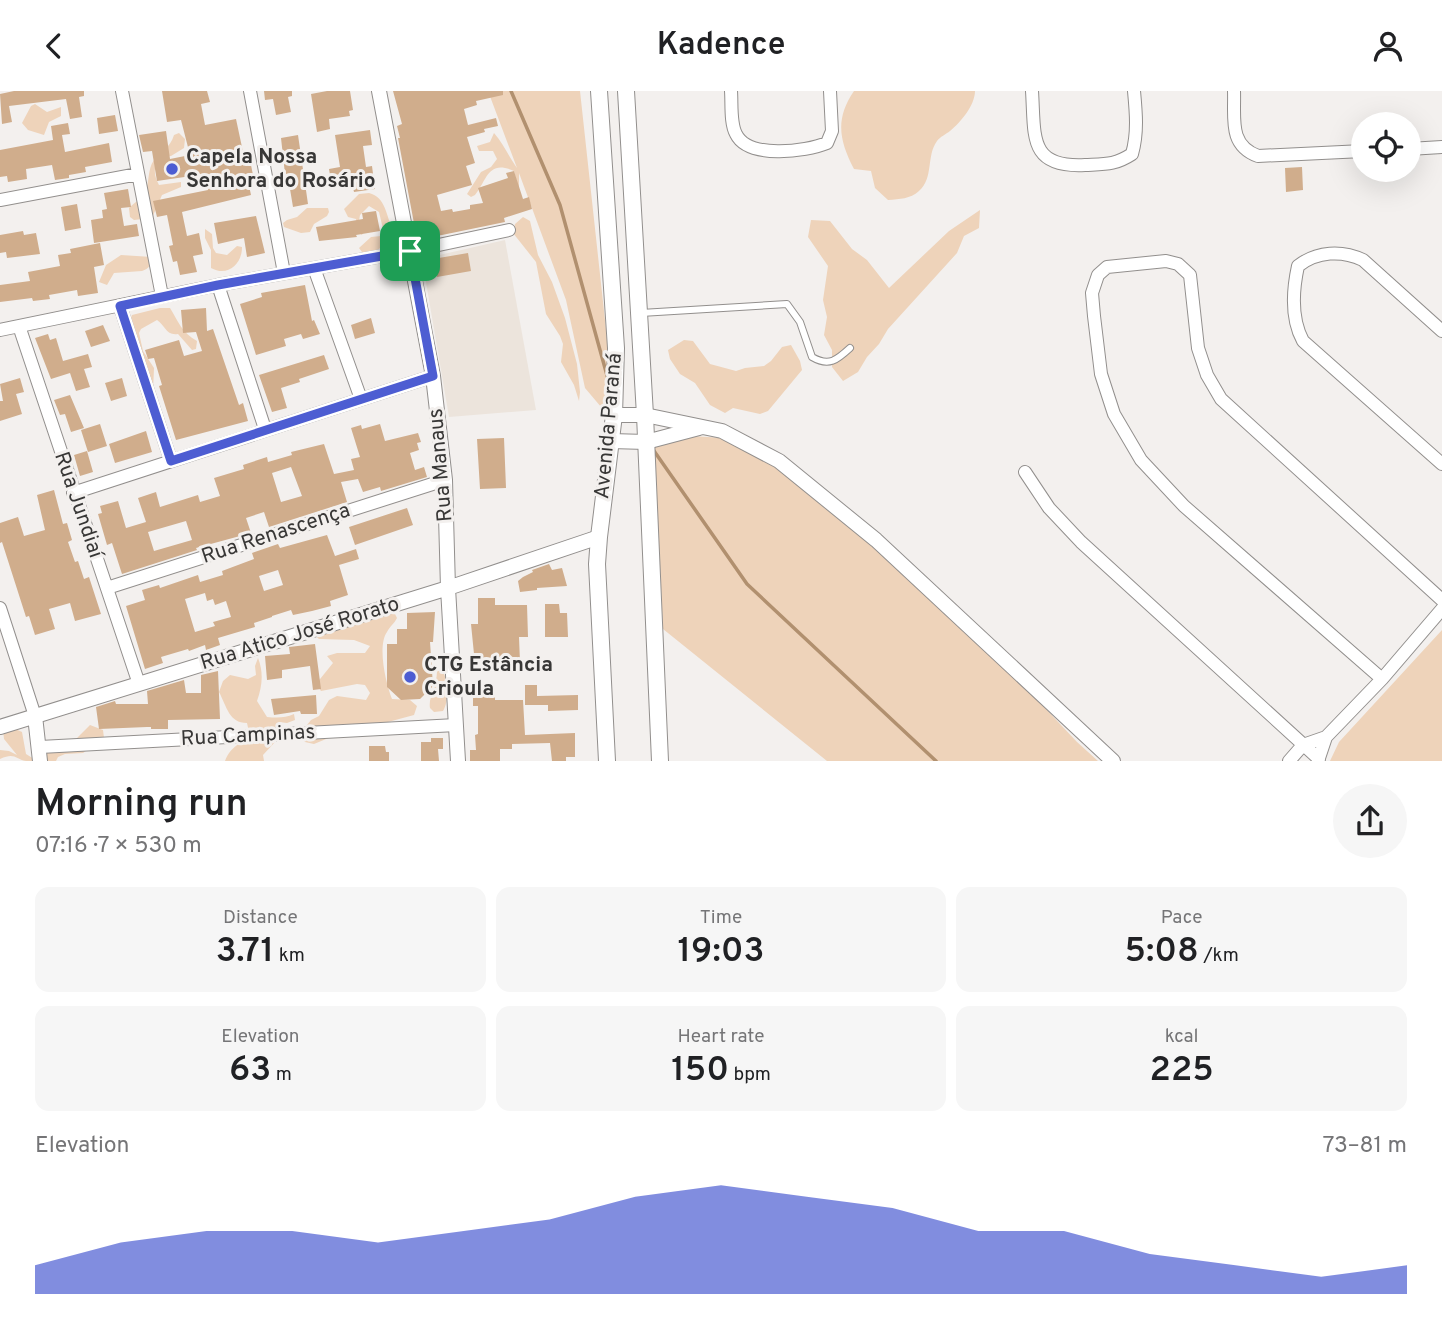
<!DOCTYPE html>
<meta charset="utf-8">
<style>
:root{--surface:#fff;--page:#f6f6f6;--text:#202124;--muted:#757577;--accent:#4d5dd2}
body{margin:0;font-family:Overpass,sans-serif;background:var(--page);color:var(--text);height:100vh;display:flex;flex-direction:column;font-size:26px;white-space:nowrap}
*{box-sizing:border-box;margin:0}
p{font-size:23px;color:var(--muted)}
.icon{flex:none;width:38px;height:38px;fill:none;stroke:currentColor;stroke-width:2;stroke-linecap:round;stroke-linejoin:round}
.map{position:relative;height:670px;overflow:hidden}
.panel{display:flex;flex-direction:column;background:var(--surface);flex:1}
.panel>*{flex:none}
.controls{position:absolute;left:1351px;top:21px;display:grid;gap:14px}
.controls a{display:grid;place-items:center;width:70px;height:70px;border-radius:50%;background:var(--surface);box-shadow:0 7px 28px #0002;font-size:35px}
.pin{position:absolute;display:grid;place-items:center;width:60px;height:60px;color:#fff;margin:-30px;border-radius:14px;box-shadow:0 4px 10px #0006}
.round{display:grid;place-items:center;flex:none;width:74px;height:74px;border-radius:37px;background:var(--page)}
.summary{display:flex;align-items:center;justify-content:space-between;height:119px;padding:0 35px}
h1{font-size:38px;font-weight:600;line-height:52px}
.figures{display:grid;grid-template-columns:repeat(3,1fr);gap:10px;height:119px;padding:7px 35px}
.figures div{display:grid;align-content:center;border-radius:14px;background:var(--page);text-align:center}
.figures b{font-size:35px;font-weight:600}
.figures small{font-size:19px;font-weight:400}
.figures p{font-size:19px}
.chart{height:196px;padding:14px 35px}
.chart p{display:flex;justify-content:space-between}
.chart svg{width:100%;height:126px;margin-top:7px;fill:var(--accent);opacity:.7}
header{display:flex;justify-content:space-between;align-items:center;height:91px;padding:0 35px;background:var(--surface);font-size:32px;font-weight:600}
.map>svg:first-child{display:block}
.built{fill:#ece4dc}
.green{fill:#eed3ba}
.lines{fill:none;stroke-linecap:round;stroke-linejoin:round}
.stream{stroke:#b1906f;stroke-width:3.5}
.building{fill:#d0ad8c;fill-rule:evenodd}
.service-casing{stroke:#928f8d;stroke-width:8}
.minor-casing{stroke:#928f8d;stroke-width:14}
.tertiary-casing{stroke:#928f8d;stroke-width:16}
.secondary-casing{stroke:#928f8d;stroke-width:18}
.service{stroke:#fff;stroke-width:6}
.minor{stroke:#fff;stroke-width:12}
.tertiary{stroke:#fff;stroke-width:14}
.secondary{stroke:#fff;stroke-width:16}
.route-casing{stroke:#fff;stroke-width:14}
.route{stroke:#4d5dd2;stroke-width:9}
.poi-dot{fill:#4d5dd2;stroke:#f3f0ee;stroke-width:2.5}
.labels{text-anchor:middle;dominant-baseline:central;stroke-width:6;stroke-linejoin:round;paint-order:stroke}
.poi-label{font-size:21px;font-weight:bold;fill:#383736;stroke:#f3f0ee;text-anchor:start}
.street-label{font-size:21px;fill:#383736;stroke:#f3f0ee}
</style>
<header><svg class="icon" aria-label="back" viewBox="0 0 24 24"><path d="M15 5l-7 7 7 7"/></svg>Kadence<svg class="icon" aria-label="person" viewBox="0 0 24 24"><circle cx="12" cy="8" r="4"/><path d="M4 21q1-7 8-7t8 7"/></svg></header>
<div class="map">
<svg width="1442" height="670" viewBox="0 0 1442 670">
<rect width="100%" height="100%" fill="#f3f0ee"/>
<path class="built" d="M505 149 536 319 449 326 422 168Z"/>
<path class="green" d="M488 0H580L610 275 607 323 585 297 566 209 519 82V99L514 80C488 68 487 89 475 104L471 106 467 103 481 81 491 76 497 68 493 60H479L477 55 490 51 494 42C503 52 509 66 517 77Z
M854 0H975C975 14 961 31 950 40 946 43 940 46 937 50 926 65 934 87 919 100 910 108 900 108 888 109L875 97 871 80 854 78C839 49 835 28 854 0Z
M35 13 47 21 61 16V25L49 31 44 44 28 39 22 32 31 15Z
M179 42 185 48 184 57 171 65 162 66C153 75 153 83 159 94L181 91V96L162 104 152 127 134 129 130 126 129 117C135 111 141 108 145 101 150 91 147 79 154 69 162 59 170 57 174 44Z
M369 102C386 106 386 125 393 139L389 150 375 161H362L359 157 371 146 381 145 383 138 379 121 369 115 360 124 359 130 363 141 362 144 358 141 356 128 348 126 344 118 359 103Z
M307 117H328L329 121 327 125 314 133 310 141 301 142 284 136 283 132 287 129 297 126Z
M980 119 979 137 964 145 957 162 888 238 879 253 867 266 858 281 843 290 832 276V259L824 244 827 226 823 209 828 175 808 146 811 129 830 130 852 158 867 169 889 197 949 140Z
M523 126 530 130 538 164 552 191 565 227 577 273 580 301 579 310 574 294 561 271 563 253 560 245 546 223 536 171 513 142 515 133Z
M205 138 212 143 213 157 216 162 227 164 237 155 242 156C242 174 227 186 211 177V159L205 147Z
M121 164 152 166C152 173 149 178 142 180L114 182 107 194 99 191 106 174Z
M160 217H170C178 230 182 242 197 250L196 258 192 259 178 243C166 245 165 234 157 229L141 238 139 242 143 260 154 277 153 300 130 229 132 224Z
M684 249 693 250 710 273 736 280 745 277 764 275 771 270 782 256 791 254 800 270 802 279 768 320 760 323 733 317 725 322 710 314 695 292 680 283 670 268 668 259Z
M692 345 723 347 781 378 918 482 1077 651 1098 670H827L663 538 654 353Z
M393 519 397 527C394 533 390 535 387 541 377 555 386 593 392 608L410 609 417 615 414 624 388 631 344 634 331 646 314 653 305 651 299 644 311 629 319 625 329 609 337 605 366 609 370 602 365 594 357 593 321 600 316 593 333 572 327 565 337 562H365L370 555 354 549 319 548 312 542Z
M1442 539V670H1330L1339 651Z
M258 567C264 582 262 596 257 610L267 626C278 627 285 627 294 623L295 629 287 632 279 631 275 639 276 650 263 664 264 670H225C231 654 242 654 249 641L247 632C229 632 227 616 219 601L223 590 230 584 248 588 256 584 255 575Z
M437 580H442C449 588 449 610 443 620L434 621 430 617C428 606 437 595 437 580Z
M90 634 103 639 104 647 83 662 65 663 58 666 56 670C47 670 35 670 26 670 15 668 15 661 0 668V659L9 660 17 664 4 648 3 639 13 637 22 641 26 663 34 668 43 665 58 653 76 648Z"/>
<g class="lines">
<path class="stream" d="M511 0 560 114 608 288
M652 357 747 493 936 670"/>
</g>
<path class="building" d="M14 0H84V5L79 6 82 26 70 28 66 8 9 15 12 31 2 33 0 3Z
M162 0H207L210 11 201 13 205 34 236 28 246 75 251 74 253 84 247 85 251 104 182 121 187 145 199 142 203 163 193 165 197 181 180 184 177 170 173 171 169 155 173 154 167 124 157 126 153 110 208 99 205 83 157 90 152 60 143 61 139 44 166 40 170 68 190 64 181 29 167 31Z
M264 0H292V5L288 6 291 21 276 24 273 8 265 9Z
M327 0H350L353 19 349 20 350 25 329 28 330 38 317 41 311 3Z
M393 0H503V4L476 10 477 14 464 18 468 34 496 27 498 35 484 38 485 41 467 46 475 72 466 75 472 94 437 104 441 120 452 118 453 121 470 118V114L483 112 478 97 508 87 506 82 514 80 523 108 529 106 532 118 504 127 505 131 442 144 425 146 424 142 416 143 398 47H400L397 35 402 33Z
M115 24 118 40 99 43 97 27Z
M68 32 70 43 62 44 65 61 109 52 112 71 85 76 86 81 69 84V87L55 89 52 74 26 78 27 88 8 91 7 85 0 86V59L53 49 51 35Z
M370 39 372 54 363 55 366 76 372 75 375 98 354 101 351 88 331 90 329 78 340 76 335 44Z
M298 44 308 113 293 116 289 92H286L281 47Z
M1302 76 1303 99 1286 101 1285 77Z
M128 98 131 116 121 117 124 135 137 133 139 145 94 152 91 129 103 127 102 119 107 118 104 102Z
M77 113 81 137 65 140 61 116Z
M376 120 380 140 356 144 357 146 319 150 316 136 363 128 362 122Z
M256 125 265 162 247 166 244 147 218 153 214 132Z
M23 140 24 144 36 142 40 163 7 167 6 161 0 162V144Z
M100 152 104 174 94 176 98 202 78 205 77 199 49 204 50 208 33 210 32 207 0 211V194L30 190 28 181 60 175 58 164 71 162 70 158Z
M468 162 471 180 437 186 433 168Z
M305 194 312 230 314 229 320 243 303 248 301 243 284 248 286 255 256 264 240 213 262 206 261 202Z
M206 217 207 240 213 238 239 314 243 312 248 330 176 349 159 295 162 294 154 267 148 268 145 259 179 249 184 265 202 260 196 241 183 242 181 219Z
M371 227 375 242 355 248 351 234Z
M103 234 110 250 91 256 85 240Z
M48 243 50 249 56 247 63 270 88 263 92 276 84 278 90 296 76 300 70 282 51 288 35 247Z
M324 264 329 278 299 288 300 291 281 297 287 317 272 321 259 284Z
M20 287 24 301 16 303 22 323 0 330V310H3L0 293Z
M122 287 127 305 111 310 105 292Z
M70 304 84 337 71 341 65 323 60 324 54 309Z
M100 333 107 355 88 361 81 339Z
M380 333 385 350 418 342 421 351 417 352 419 359 410 362 415 379 424 376 427 386 381 400 380 396 363 401 358 388 341 391 347 411 269 436 264 421 246 427 251 442 196 457 197 459 122 483 112 452 107 454 98 423 102 422 100 415 118 410 126 437 146 431 138 407 156 401 160 416 198 404 200 411 220 405 214 387 244 378 243 374 267 366 268 371 292 364 291 361 324 353 334 383 354 379 351 368 360 366 351 337 361 334 362 338ZM291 376 302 405 281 411 272 382ZM186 430 192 449 154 460 148 441Z
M146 340 152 361 115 372 109 353Z
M504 347 506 397 480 398 477 348Z
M87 360 93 381 80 385 74 364Z
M54 399 63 433 67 432 72 449 68 451 75 471 78 470 84 488 89 486 101 523 75 530 70 512 49 518 55 538 35 544 29 525 26 526 2 451 0 452V432L18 426 24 445 45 439 37 404Z
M407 417 413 434 355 454 349 436Z
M327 444 335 465 356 458 359 468 339 474 348 504 330 510 331 515 312 520 293 524 291 519 272 525V526L254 532 255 536 218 547 220 554 206 559 205 554 189 560 188 558 161 566 163 572 145 578 126 515 145 509 142 499 159 494 160 497 198 484 200 491 223 484 222 480 254 468 252 462 278 453 280 457ZM278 479 283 494 264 500 259 485ZM205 502 207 510 213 508 215 514 226 510 231 526 213 531 215 535 195 541 185 508Z
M549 473 552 479 562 477 567 495 537 497V499L520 501 518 490 523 486 533 481 532 479Z
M478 507H495V514H527L528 546H519L520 571 475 573 471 533H478Z
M545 513H559L560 522H567L568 546H545Z
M435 521 433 551H430L433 595 420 608 401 609 387 596V553H397V538H407V522Z
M315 553 321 598 313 599 310 575 282 579V587L267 589 265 565 290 563 289 556Z
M218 580 220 628 168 629V638H151V636H147L99 638 96 616 115 610 116 613H148L147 600 184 589 186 602H201V584Z
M525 594H537V605L578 604V619L548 620V614H525Z
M473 599H495V609H523L525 644 575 642V666H566V670H552L550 652 512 653V658H500V670H470V659H476L475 644 478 643V615H473Z
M316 604 317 623H301L300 620 274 624 271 608Z
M431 647H443V658H438L439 670H421V651H431Z
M369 655H385L386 661H389V670H369Z"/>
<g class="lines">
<defs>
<path id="service" d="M641 222 787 213 800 231 812 266C829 276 837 269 850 257"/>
<path id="minor" d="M122 0 162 205
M250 0 284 182
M731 0C732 13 730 32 736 43 748 68 805 61 827 52L832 40 830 0
M1032 0C1035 45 1028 77 1085 74 1106 73 1115 74 1132 63 1138 42 1136 21 1134 0
M1234 0C1235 27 1228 54 1258 65L1363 60
M1409 58 1442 56
M0 109 138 83
M314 177 361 308
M218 194 265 338
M120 215 171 370
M19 235 139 593
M0 239 218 194 410 160 509 139
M1442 240 1363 169C1342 159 1317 160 1298 175 1293 198 1291 228 1303 250L1442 373
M1025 381 1049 417 1081 451 1319 668
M73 402 433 285
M107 497 445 389
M0 517 35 625
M1382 588 1184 415 1141 369 1114 323 1101 283 1094 225 1092 202 1098 184 1107 176 1166 170 1178 173 1190 184 1198 257 1207 284 1221 308 1442 509
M1326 646 1382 588 1442 518
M40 656 456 634
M1289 670 1303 654 1326 646 1318 670"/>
<path id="tertiary" d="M379 0 433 285 445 389 448 497 458 670
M614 324H645L722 340 779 370 876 449 1113 670
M611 350 646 351 699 337
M35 625 40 670
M0 636 448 497 599 446"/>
<path id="secondary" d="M599 0 616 257 614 324 599 446 597 473 607 670
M626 0 645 324 660 670"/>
</defs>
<use href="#service" class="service-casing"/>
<use href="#minor" class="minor-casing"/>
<use href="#tertiary" class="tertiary-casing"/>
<use href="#secondary" class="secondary-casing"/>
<use href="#service" class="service"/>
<use href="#minor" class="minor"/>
<use href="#tertiary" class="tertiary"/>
<use href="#secondary" class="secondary"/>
</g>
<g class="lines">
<defs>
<path id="route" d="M410 160 433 285 171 370 120 215 218 194Z"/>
</defs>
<use href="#route" class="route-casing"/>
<use href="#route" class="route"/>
</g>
<g class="poi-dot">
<circle cx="172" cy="78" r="7"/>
<circle cx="410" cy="586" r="7"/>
</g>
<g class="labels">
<g class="poi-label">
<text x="186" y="66">Capela Nossa<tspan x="186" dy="24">Senhora do Rosário</tspan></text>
<text x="424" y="574">CTG Estância<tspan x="424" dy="24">Crioula</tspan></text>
</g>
<g class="street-label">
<text transform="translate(609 335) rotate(-85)">Avenida Paraná</text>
<text transform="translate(441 374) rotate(-95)">Rua Manaus</text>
<text transform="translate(78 414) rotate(71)">Rua Jundiaí</text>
<text transform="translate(276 443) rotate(-18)">Rua Renascença</text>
<text transform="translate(300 543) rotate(-17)">Rua Atico José Rorato</text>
<text transform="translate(248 645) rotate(-3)">Rua Campinas</text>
</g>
</g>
</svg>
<div class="controls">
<a><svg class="icon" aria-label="locate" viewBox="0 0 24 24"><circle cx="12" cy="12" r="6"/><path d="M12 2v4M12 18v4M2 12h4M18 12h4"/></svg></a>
</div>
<div class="pin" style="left:410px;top:160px;background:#1e9e55"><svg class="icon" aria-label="arrive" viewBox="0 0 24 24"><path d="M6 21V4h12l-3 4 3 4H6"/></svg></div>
</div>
<section class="panel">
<div class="summary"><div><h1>Morning run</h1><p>07:16 · 7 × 530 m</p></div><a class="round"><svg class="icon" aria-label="share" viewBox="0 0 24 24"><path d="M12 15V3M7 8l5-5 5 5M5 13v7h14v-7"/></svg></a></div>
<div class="figures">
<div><p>Distance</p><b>3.71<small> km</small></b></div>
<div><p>Time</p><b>19:03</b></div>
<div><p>Pace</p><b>5:08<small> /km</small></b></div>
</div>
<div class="figures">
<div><p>Elevation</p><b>63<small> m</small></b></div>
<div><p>Heart rate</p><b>150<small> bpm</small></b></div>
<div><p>kcal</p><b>225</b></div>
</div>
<div class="chart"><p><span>Elevation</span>73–81 m</p>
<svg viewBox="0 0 160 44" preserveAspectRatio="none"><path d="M0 44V34L10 26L20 22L30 22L40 26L50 22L60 18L70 10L80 6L90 10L100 14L110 22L120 22L130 30L140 34L150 38L160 34V44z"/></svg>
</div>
</section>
